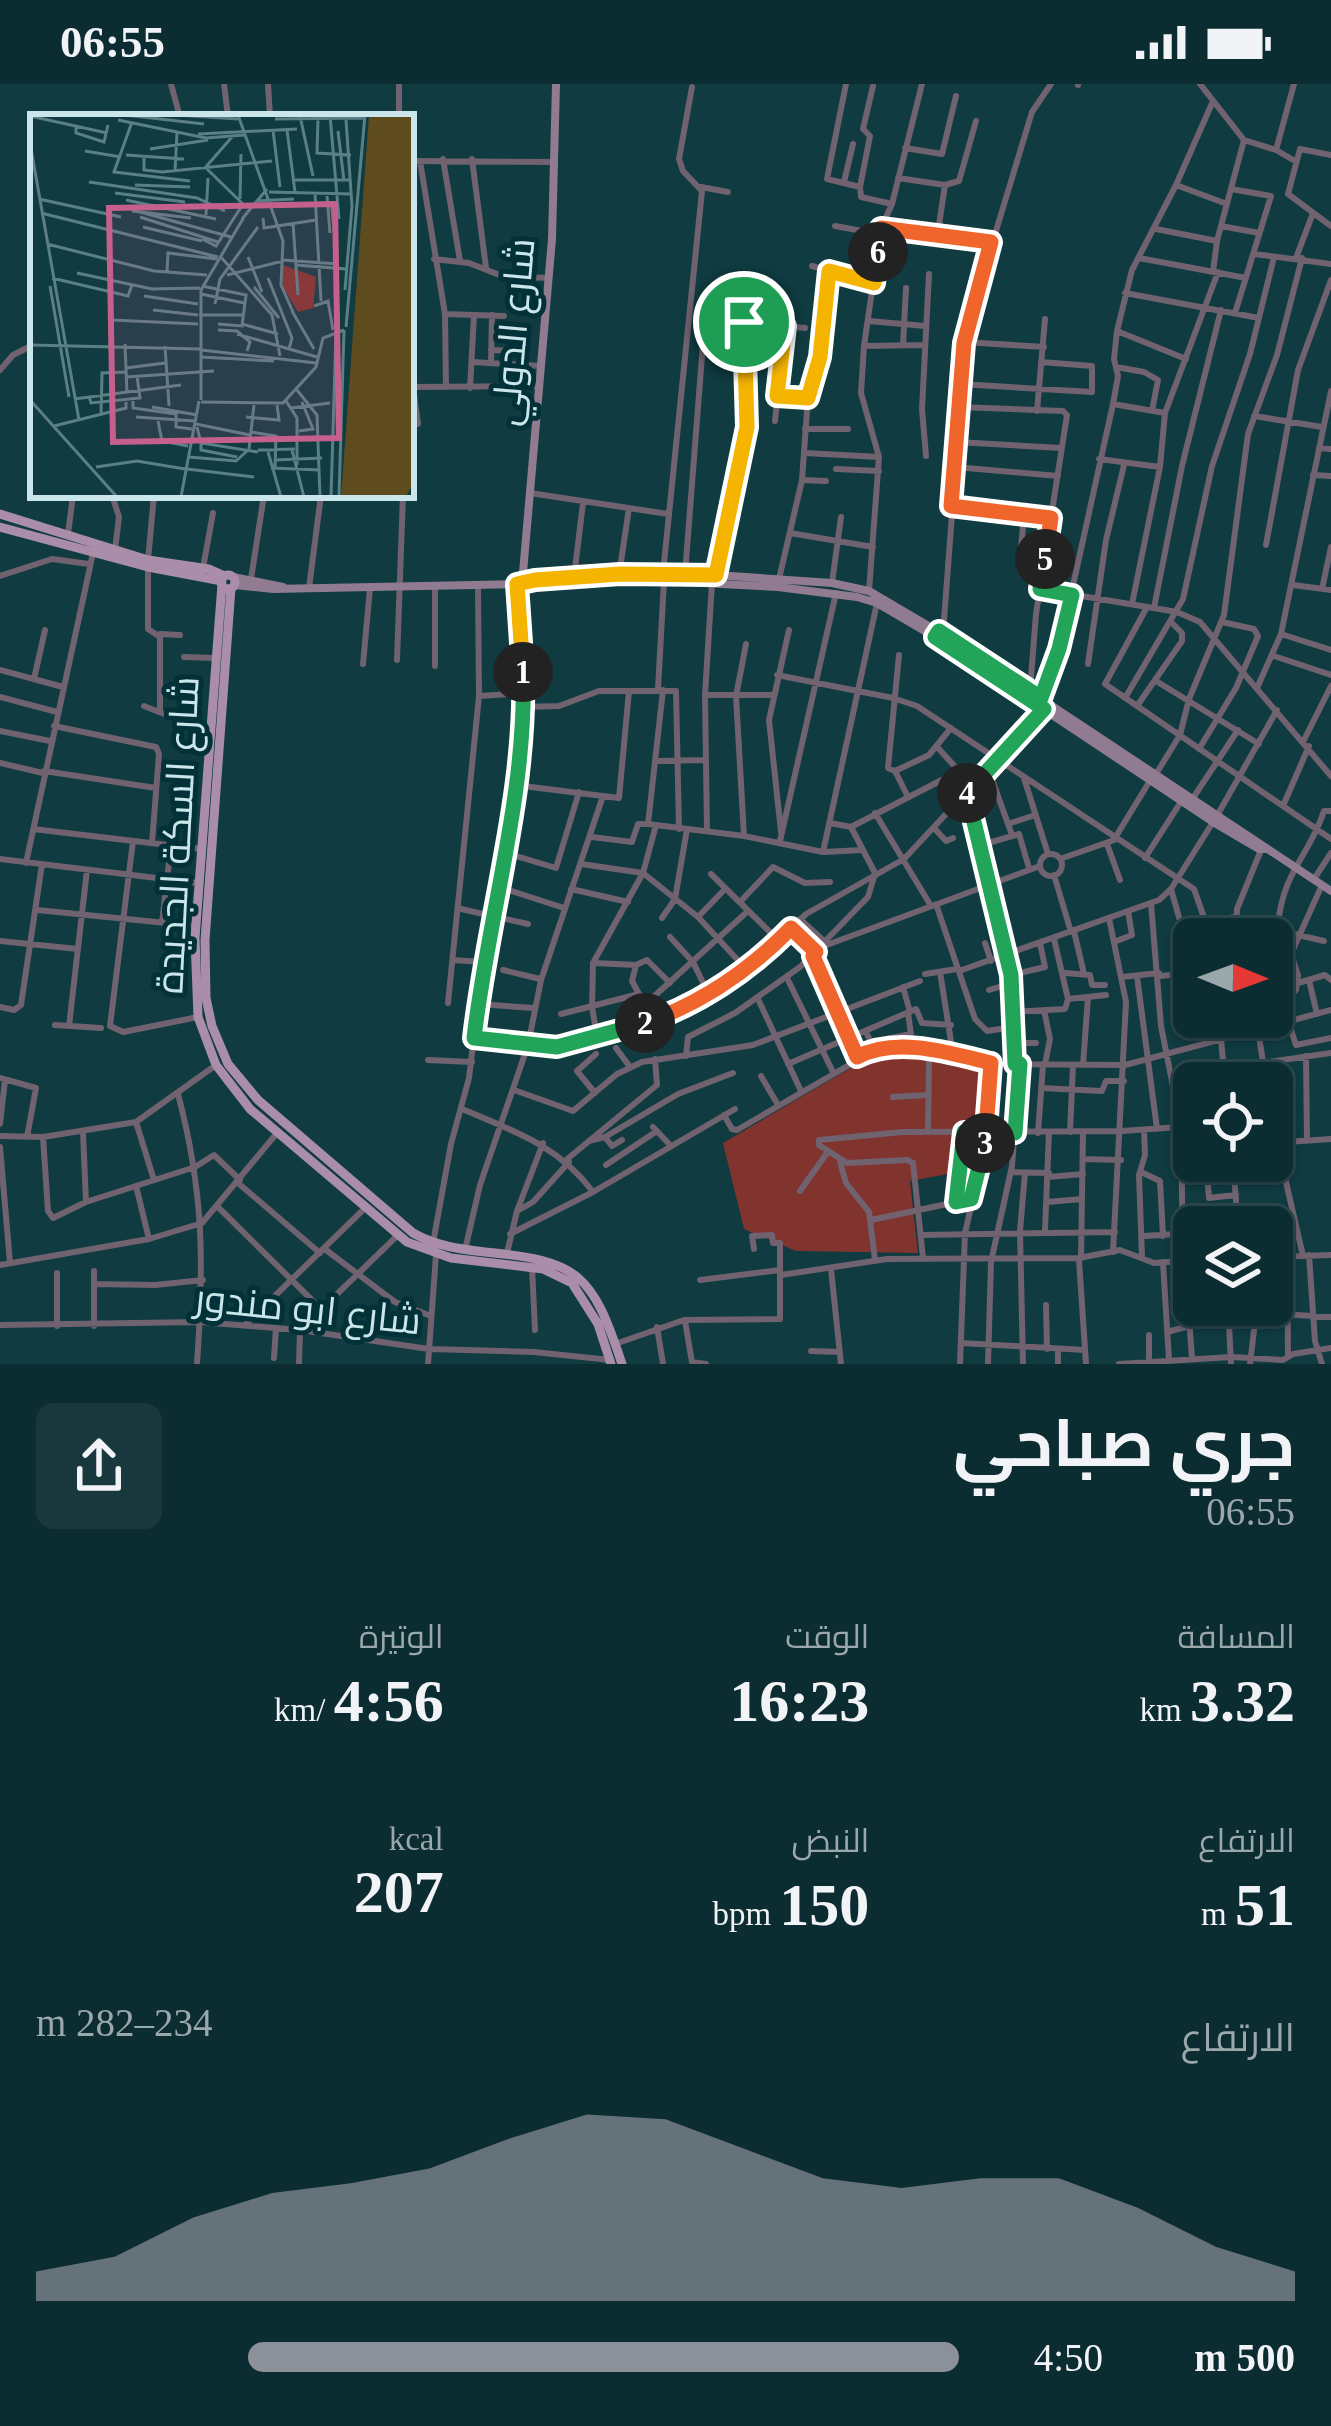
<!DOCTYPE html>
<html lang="ar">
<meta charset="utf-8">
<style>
:root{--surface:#0b2c31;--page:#19383d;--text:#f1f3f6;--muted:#9aa7ab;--line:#2b484d;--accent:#8c9099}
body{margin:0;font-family:"Times New Roman",Cairo,serif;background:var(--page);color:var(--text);direction:rtl;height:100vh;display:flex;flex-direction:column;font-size:45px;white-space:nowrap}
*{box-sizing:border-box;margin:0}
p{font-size:39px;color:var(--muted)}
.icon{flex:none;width:66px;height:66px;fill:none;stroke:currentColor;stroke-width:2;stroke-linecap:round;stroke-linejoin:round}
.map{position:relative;height:1280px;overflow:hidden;direction:ltr}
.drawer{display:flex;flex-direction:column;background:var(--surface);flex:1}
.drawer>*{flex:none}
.needle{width:78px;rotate:91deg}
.fabs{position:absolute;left:1173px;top:834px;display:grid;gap:24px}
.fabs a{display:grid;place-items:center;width:120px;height:120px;border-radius:18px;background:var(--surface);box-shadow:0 3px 9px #0004,0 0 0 3px var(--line);font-size:60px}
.pin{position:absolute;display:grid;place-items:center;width:102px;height:102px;color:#fff;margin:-51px;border:6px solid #fff;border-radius:50%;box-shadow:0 3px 12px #0007}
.km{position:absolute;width:60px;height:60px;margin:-30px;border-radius:50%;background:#222;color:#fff;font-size:33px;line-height:60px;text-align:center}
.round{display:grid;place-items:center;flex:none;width:126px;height:126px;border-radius:18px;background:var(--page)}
.headline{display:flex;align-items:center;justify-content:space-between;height:204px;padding:0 36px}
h1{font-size:66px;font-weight:700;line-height:90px}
.metrics{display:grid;grid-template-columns:repeat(3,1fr);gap:18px;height:204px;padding:12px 36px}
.metrics div{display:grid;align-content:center}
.metrics b{font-size:60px;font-weight:700}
.metrics small{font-size:33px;font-weight:400}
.metrics p{font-size:33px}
.chart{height:336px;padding:24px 36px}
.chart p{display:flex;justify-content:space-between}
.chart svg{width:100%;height:216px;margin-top:12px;fill:var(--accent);opacity:.7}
ul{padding:0 36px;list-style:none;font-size:39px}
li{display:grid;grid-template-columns:192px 144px 1fr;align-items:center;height:90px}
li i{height:30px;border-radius:15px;background:var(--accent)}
.status{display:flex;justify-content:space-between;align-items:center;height:84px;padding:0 60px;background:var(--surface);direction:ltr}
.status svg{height:33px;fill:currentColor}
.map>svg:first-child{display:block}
.green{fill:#81332d}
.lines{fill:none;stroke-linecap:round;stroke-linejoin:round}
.street{stroke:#70626f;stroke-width:6}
.secondary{stroke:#917b90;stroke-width:8}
.primary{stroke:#aa8da9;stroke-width:9}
.split-1-casing{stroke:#fff;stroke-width:24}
.split-2-casing{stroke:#fff;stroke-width:24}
.split-3-casing{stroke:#fff;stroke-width:24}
.split-4-casing{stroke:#fff;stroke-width:24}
.split-5-casing{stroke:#fff;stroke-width:24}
.split-6-casing{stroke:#fff;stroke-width:24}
.split-7-casing{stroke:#fff;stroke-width:24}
.split-1{stroke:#f5b400;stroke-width:15}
.split-2{stroke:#22a559;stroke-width:15}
.split-3{stroke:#f0652b;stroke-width:15}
.split-4{stroke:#22a559;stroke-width:15}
.split-5{stroke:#22a559;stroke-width:15}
.split-6{stroke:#f0652b;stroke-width:15}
.split-7{stroke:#f5b400;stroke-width:15}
.labels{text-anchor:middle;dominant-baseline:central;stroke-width:10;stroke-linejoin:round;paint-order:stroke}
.street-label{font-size:39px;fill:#cae6ea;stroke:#023137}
.inset-road{fill:none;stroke:#5a7f85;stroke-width:3}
.view{fill:#c5608d;fill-opacity:0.15;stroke:#c5608d;stroke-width:6}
.inset-edge{fill:none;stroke:#cae6ea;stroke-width:6}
</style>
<div class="status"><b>06:55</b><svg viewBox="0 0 49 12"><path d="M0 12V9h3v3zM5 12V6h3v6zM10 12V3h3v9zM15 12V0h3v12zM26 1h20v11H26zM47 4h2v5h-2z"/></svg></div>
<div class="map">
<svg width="1331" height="1280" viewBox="0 0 1331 1280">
<rect width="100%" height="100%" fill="#0f3b41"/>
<path class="green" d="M941 970 987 982 984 1044 955 1055 953 1089 910 1097 918 1169 796 1167 744 1145 723 1059 866 975 879 971Z"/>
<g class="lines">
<path class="street" d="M171 0 180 33
M224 0 228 33
M268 0 270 33
M399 0V33
M846 0 827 95 860 103 861 113 892 120
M1200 0 1244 56 1276 66 1295 77
M1078 1V0
M905 64 942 70 956 12
M1276 66 1294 0
M1331 71 1300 65 1288 110 1331 142
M443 75 460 177
M472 75 486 184
M411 77 555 78
M420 77 445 230 446 303
M898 94 945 101 959 97 976 37
M844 98 853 60
M1176 101 1227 120
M701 103 728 108
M860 103 870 52 863 45 873 2
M1231 105 1271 112 1235 229
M835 142 879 150
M1221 142 1259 149
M882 144 937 154 945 101
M1156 145 1217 157
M937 154 991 158
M1254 170 1331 180
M1139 174 1246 194
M1296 174 1313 129
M434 175 469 179 502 192 548 194
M812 182 874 199
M1213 188 1217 157 1244 56
M1125 209 1259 234
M445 230 504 232
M728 236 805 244
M869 237 925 242
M1117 247 1186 275
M964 258 1044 263
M903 261 906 204
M864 262 924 261
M491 266 515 267
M472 278 541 282
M491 279 492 231
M1116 283 1144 288 1158 296 1152 327
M0 286 13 271 33 261
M960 300 1092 308V282L1041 278
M411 303 539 302
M413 303 418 340
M470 304 474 231
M777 312 808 313
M1113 320 1165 329
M959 323 1063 327 1067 331 1036 530 1030 606
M1037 327 1045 235
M1254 332 1322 343
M775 337 785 242
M805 345H848
M957 358 1061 364
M1319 364 1331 365
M805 369 879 373
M926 372 922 325 929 190
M1099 375 1160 383
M955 383 1058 392
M836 385 879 387
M1313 391 1331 392
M802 396 826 397
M530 409 668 430
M112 411 119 433 115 466
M951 421 1051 434
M790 449 873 463
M68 450 73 411
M1266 461 1298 286 1331 196
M1021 464 1024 431
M148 476 154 411
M148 483V545L160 553V627
M203 484 213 429
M663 489 702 107 683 87 679 75 692 3
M685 490 703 259 707 253H744
M619 491 629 424
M716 491 747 343 744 238
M0 492 52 475 89 480
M574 493 583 419
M251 495 264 411
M779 495 802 396 808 313 819 278 829 187
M832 499 841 433
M1293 501 1331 506
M309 504 321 411
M1040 505 1177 528 1200 538 1331 692
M1322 505 1331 463
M869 507 879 373 861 309 864 262 881 144 892 120 922 0
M1132 520 1160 383 1165 329 1218 188
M1147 523 1105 600 1331 755
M1154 524 1182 382 1221 226
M943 549 966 246 1032 28 1051 0
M160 550 180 551
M1281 550 1331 566
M899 571 888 684 895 687 908 713
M1274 572 1331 591
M184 573 215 574
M397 576 403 411
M363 580 370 504
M1088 580 1106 456 1124 381
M435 582V503
M0 586 63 603
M777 591 893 614 917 622 1194 805 1207 842
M34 595 45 546
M1156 597 1259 660
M1257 604 1281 550 1331 307
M658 605 664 497
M663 606 648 740 744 752 823 768 877 519
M705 611H772
M479 612 524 609
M0 613 57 628
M1041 614 1059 565 1113 320 1118 292 1114 275 1117 247 1132 186 1176 101 1213 17
M1125 614 1183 515 1212 382 1250 270 1274 173
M144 622 210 648
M1137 622 1182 557V549L1171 538
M524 623 559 622 599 607H676L679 745
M54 642 156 663 159 670 152 759
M0 647 50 657
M1304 656 1331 602
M938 664 959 687 981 761 1011 891 1015 980
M1199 665 1236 604 1258 552 1254 545 1222 538
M657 677 704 676
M0 679 43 689
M44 687 156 704
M895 687 929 671 951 644
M989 687 1012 751
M1156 690 1180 651 1189 615 1224 531 1248 350 1277 271 1302 174
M1024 694 1048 770
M515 701 619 714 629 607
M1193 714 1238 646
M1283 722 1309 662
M875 729 931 822
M1218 730 1277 626
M830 739 851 743 959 687
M1008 740 1035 731
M851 743 876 791
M934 744 946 757 953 754
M33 745 201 765
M707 747 705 611 712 499
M781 748 769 636 789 546
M744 752 736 612 746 560
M592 753 632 758 638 740H648
M1115 754 1151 695
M133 757 110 942 123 948 198 933
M780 757 836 509
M1107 760 1120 796
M981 761 1019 750 1029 784
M824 768 862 766
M506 769 556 784 579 708
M1040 781a11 11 0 1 1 22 0a11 11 0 1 1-22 0Z
M1145 774 1182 716
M0 775 198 799
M1060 775 1117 755
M26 779 93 469
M581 780 643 789 698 833 746 885
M711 790 778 856
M1054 791 1071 848
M1314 795 1331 769
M499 803 564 824
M571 805 628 818
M1171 805 1183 847
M740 818 773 783 805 799 830 798
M1151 819 1161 942 1181 1043 1183 1177
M936 820 975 935 987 947 1013 943
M461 825 528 840
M37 826 196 842
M698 833 725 805
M662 834 675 815 687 745
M1109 834 1126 918 1113 1168
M800 835 825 858
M1206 838 1235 833
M162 839 171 761
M1278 840C1284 785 1309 773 1324 727H1331
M791 844 816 868
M1236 845 1237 825 1261 766
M1074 847 1084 890
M1281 847 1324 857
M670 853 693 878 709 911
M1054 855 1068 915
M1232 855 1231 846 1248 843 1252 855
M0 857 78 865
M1114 858 1132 851 1128 827
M985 859 991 877
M824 862 1040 782
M1272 868 1291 870
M813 872 857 973
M453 876 483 878
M595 879 636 881 647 876 670 899
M636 881 632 897 639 910
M503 886 540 895
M959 887 1159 816 1171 805 1213 738
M940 888 953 970
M1065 889 1090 891 1092 901H1105
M925 890 957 885
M1011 891 1045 883 1040 859
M1137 892 1157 1045
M1160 892 1194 889
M1122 893 1159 889
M787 894 833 988
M1272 896 1293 882
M1309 896 1317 930
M1298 899 1325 891 1331 896
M903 903 910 928
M989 906 1012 899
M758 915 801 1007
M1272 915 1288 913 1296 906 1298 891 1291 870 1322 801
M448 919 479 612 478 502
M478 920 534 924
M0 923 14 926 21 921 42 780
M1044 926 1050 955 1045 980
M1012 928 1065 925 1068 915 1106 911
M561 930 639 910 649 916
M1219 933 1225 999
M1288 937 1296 961 1331 954
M55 941 101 944
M69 942 87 786
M636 942 639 926 748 827
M1258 946 1263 978
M866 948 871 958 911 950 908 929
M597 952 592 923 593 879 643 789 656 741
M474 954 557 963 636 942 709 911 760 874 806 830 904 775 1044 625
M1014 959H1036
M616 964 630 983
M686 972 688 953 735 929 800 883 868 813 874 793
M1306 972 1307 1057
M428 976 472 978
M788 980 916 925 922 939 951 941
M1083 981 1088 913
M761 992 778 1021
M1172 992 1331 969
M0 994 36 1004 27 1053
M1041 1004 1102 1007 1106 997H1124
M514 1006 573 1027 617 990 642 978 753 961 920 897
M595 1009 577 987 596 970
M178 1010C204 1108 204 1180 197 1280
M1176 1011 1194 1009
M893 1013 929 1011
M462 1025C514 1047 559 1062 593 1108
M724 1031 732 1045 737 1046 875 966 937 965 1000 980 1125 981 1331 926
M136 1038 154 1096
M0 1040 5 996
M653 1043 671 1062
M928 1046 929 977
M83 1048 86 1118
M1070 1048 1073 981
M1038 1049 1043 981
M0 1052 43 1053 136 1038 216 981
M43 1053 48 1127 53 1134 86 1118 195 1083 214 1071 240 1096
M605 1053 612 1062 622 1056
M589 1057 605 1053 678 1010 733 989
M1272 1059 1331 1055
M1277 1059 1303 1172
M0 1063 10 1179
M1083 1075 1121 1076
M566 1076 657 1001 655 975
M1206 1077 1209 1114 1236 1111
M1233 1077 1238 1143
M840 1078 846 1099 869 1128 875 1176
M606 1081 657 1047
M1011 1088 1049 1089
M1141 1088 1160 1097 1163 1152
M1048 1093 1083 1090
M238 1099 320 1169
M136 1102 149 1155
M800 1107 827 1069
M957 1118 964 1048
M1047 1118 1082 1115
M218 1123 322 1226
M517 1127 533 1118 569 1078
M871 1136 971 1115
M1238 1143 1292 1127
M1045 1146 1049 1048
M510 1150 593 1108 735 1025
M921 1151 1115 1148
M1144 1152 1194 1149
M433 1159 451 1060 469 994 483 878 515 701 524 609 517 500
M326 1166 395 1218 431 1232
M465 1166 480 1101 528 961 541 896 603 712
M507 1169 517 1127 543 1059
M1309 1171 1315 1257 1322 1280
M1287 1172 1288 1270
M1142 1173 1139 1091 1145 1071 1144 1046
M1272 1173 1331 1171
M923 1174 913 1079 907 1076 847 1079 819 1061V1056L903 1048 1122 1047 1194 1042
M1081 1174 1083 1048
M1079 1176 1086 1280
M1185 1177 1192 1275
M1163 1178 1169 1276
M0 1181 149 1155 202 1139 277 1049
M532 1183 535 1246
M831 1185 841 1280
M94 1187V1242
M781 1191 887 1175 1079 1174 1120 1166 1154 1179 1194 1176
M700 1196 780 1186
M94 1200 155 1201 203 1196
M1046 1221 1047 1265
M1228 1221 1231 1280
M685 1237 692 1278 706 1280
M0 1241 200 1238 300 1246 429 1265 534 1268 610 1276
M245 1241 365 1124
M57 1242V1189
M657 1243 663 1280
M1167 1248 1242 1228 1331 1233
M961 1259 1085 1266
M615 1260 684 1236 780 1235V1159H773L772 1151 752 1152 754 1165
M811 1267 840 1268
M274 1274 276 1244
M1149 1277V1251
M299 1280 300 1246 398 1151
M428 1280 436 1171
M960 1280 965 1149 989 1045 991 980
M988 1280 991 1178 1012 1082 1020 980
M1023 1280 1020 1147 1025 1089
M1058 1280V1266
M1119 1280 1231 1273 1283 1276 1293 1270 1331 1264
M1250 1280 1257 1221"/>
<path class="secondary" d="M233 493 283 503
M522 500 552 155 556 0
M526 500 535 496 663 489 716 491 832 499 869 507 954 557 1331 807
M234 501 273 505 664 497 778 503 857 513 877 519 935 553 1213 738 1259 765H1267"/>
<path class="primary" d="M0 430 148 476 209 485 225 492
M0 443 148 483 222 497
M221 498a7 7 0 1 1 14 0a7 7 0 1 1-14 0Z
M222 500 195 854 198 933 216 981 250 1025 407 1158 451 1174 543 1185 572 1199 598 1240 611 1280
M231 504 205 856 206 914 212 942 228 980 258 1016 413 1149C436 1162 459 1165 485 1168 580 1177 592 1190 622 1280"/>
</g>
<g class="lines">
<defs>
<path id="split-1" d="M523 588 517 500 535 496 620 490 716 491 747 343 744 238"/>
<path id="split-2" d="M523 588C527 711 488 832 474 954L557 963 645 939"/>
<path id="split-3" d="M645 939C702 919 749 887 791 844L816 868 813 872 857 973C897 952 950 969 991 979L985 1059"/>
<path id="split-4" d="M967 709 1011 891 1015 980H1020L1015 1049 964 1048 956 1118 971 1115 985 1059"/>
<path id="split-5" d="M967 709 1044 625 935 553 939 547 1041 614 1059 565 1072 511 1040 505 1045 475"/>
<path id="split-6" d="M878 168 881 144 991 158 964 259 951 422 1051 434 1045 475"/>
<path id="split-7" d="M744 238 785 242 777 312 808 314 820 273 829 187 874 199 878 168"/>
</defs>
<use href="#split-1" class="split-1-casing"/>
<use href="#split-2" class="split-2-casing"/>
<use href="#split-3" class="split-3-casing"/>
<use href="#split-4" class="split-4-casing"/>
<use href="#split-5" class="split-5-casing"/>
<use href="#split-6" class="split-6-casing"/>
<use href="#split-7" class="split-7-casing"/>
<use href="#split-1" class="split-1"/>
<use href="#split-2" class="split-2"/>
<use href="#split-3" class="split-3"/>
<use href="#split-4" class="split-4"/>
<use href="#split-5" class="split-5"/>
<use href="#split-6" class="split-6"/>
<use href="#split-7" class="split-7"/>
</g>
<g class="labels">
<g class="street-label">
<text transform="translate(513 248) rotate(-85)">شارع الدولي</text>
<text transform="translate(177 751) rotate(-87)">شارع السكة الجديدة</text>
<text transform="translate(308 1225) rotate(6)">شارع ابو مندور</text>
</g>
</g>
<g transform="translate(30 30)">
<rect width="384" height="384" fill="#0f3b41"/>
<path d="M253 151 286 163 283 194 268 198 253 173Z" fill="#81332d"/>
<path d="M339 1H384V367L376 383H311Z" fill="#5e4b1e"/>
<path class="inset-road" d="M95 1 174 10M146 1 208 5M208 1 253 127 251 171 263 198M300 1 309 105M0 2 77 19M270 2 283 62M288 4 287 39 321 41M245 5 334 4M88 6 176 24 214 21M102 8 84 58 160 67M46 11V19L74 28 78 11M243 16 250 73M257 16 265 78M308 17 314 67M168 20 267 15M0 29 49 306M120 35 178 26M55 37 91 43M96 41 154 45M114 43V56L132 58 242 47M174 55 202 23M177 55 216 93M145 57 147 19M262 66H321M59 68 167 84 195 97M105 71 160 73M239 78 322 80M85 79 155 88M285 80 291 187M297 82 300 119M9 85 91 103M210 85 211 40M96 86 186 105M226 87 264 85M301 87 306 133M102 97 161 104M110 98 201 123M11 99 188 143M176 101 178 64M110 103 188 128M233 104 234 114 286 106M212 105 237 75M263 109 268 181M113 113 172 127M172 125 186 132 213 90M17 130 124 157 177 161M190 142 242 201 250 242M218 143 232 178M253 146 308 150M266 151 316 155M137 158 138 139 187 145M47 159 122 175 170 174M197 161 253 147M22 164 98 182 102 171M238 164 262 224 259 235M20 172 39 283M172 172 216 181 212 212 188 210M224 173 249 204M315 176 322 92 316 6M171 180 214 189M114 182 168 190M185 190 190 165 228 113M284 192 298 187 303 216M123 196 168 201M262 197 284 235M169 201H213M82 206 168 210M212 210 248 220M316 213 335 1M188 216 207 217 220 228 217 237M207 220 287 243M95 230 97 280M0 231 170 235M135 232 139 292M171 236 286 249M170 243 244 247M96 254 135 249M96 263 184 257M267 276 287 301 290 383M59 282 61 289 110 284 107 262M44 285 151 271M0 286 87 383M171 286V176L214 103M103 287V294L146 300V313L162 315M256 287 267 304V351M171 288 253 289 286 253 293 224 314 216M122 293 167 301M261 294 300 289M71 301 72 259 96 258M106 303 165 307M216 303 249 306 247 291M128 307 132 327 158 332M166 310 220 321M24 312 96 294V288M167 313 171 329 228 338M269 317 283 315 272 288M221 318 246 322 245 353M171 329V336L207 343M219 335 224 291M228 336 265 335M262 336 274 383M238 338 251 383M159 343 206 347 218 336M245 346 292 344M66 353 107 347 155 355M241 354 290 356M157 355 224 363M151 383 169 287M301 383 306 219M309 383 314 216"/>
<path class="view" d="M305 90 309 324 83 328 79 94Z"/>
<rect width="384" height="384" class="inset-edge"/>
</g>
</svg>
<div class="fabs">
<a><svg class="needle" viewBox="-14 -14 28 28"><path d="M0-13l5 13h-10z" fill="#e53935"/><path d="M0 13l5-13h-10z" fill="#9aa7ab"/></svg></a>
<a><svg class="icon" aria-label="locate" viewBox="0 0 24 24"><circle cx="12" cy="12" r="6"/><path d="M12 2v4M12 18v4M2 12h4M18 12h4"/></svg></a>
<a><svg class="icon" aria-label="layers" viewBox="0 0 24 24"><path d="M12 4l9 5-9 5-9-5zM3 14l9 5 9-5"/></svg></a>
</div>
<div class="pin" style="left:744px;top:238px;background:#1e9e55"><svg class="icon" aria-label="arrive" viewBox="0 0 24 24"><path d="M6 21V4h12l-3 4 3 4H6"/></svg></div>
<b class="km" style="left:523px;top:588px">1</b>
<b class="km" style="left:645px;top:939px">2</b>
<b class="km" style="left:985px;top:1059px">3</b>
<b class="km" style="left:967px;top:709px">4</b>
<b class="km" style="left:1045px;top:475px">5</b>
<b class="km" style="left:878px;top:168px">6</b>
</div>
<section class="drawer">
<div class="headline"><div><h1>جري صباحي</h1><p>06:55</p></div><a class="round"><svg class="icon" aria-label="share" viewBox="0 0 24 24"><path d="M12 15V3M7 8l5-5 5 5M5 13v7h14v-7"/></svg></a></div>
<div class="metrics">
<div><p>المسافة</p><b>3.32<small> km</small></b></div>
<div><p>الوقت</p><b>16:23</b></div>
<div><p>الوتيرة</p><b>4:56<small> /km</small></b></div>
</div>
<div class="metrics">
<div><p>الارتفاع</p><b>51<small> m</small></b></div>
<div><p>النبض</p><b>150<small> bpm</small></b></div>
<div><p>kcal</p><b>207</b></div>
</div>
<div class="chart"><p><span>الارتفاع</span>234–282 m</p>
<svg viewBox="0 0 160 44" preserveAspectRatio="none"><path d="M0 44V38L10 35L20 27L30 22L40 20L50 17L60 11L70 6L80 7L90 13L100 19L110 21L120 19L130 19L140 25L150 33L160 38V44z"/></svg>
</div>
<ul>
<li><b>500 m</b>4:50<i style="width:77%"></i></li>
</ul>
</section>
